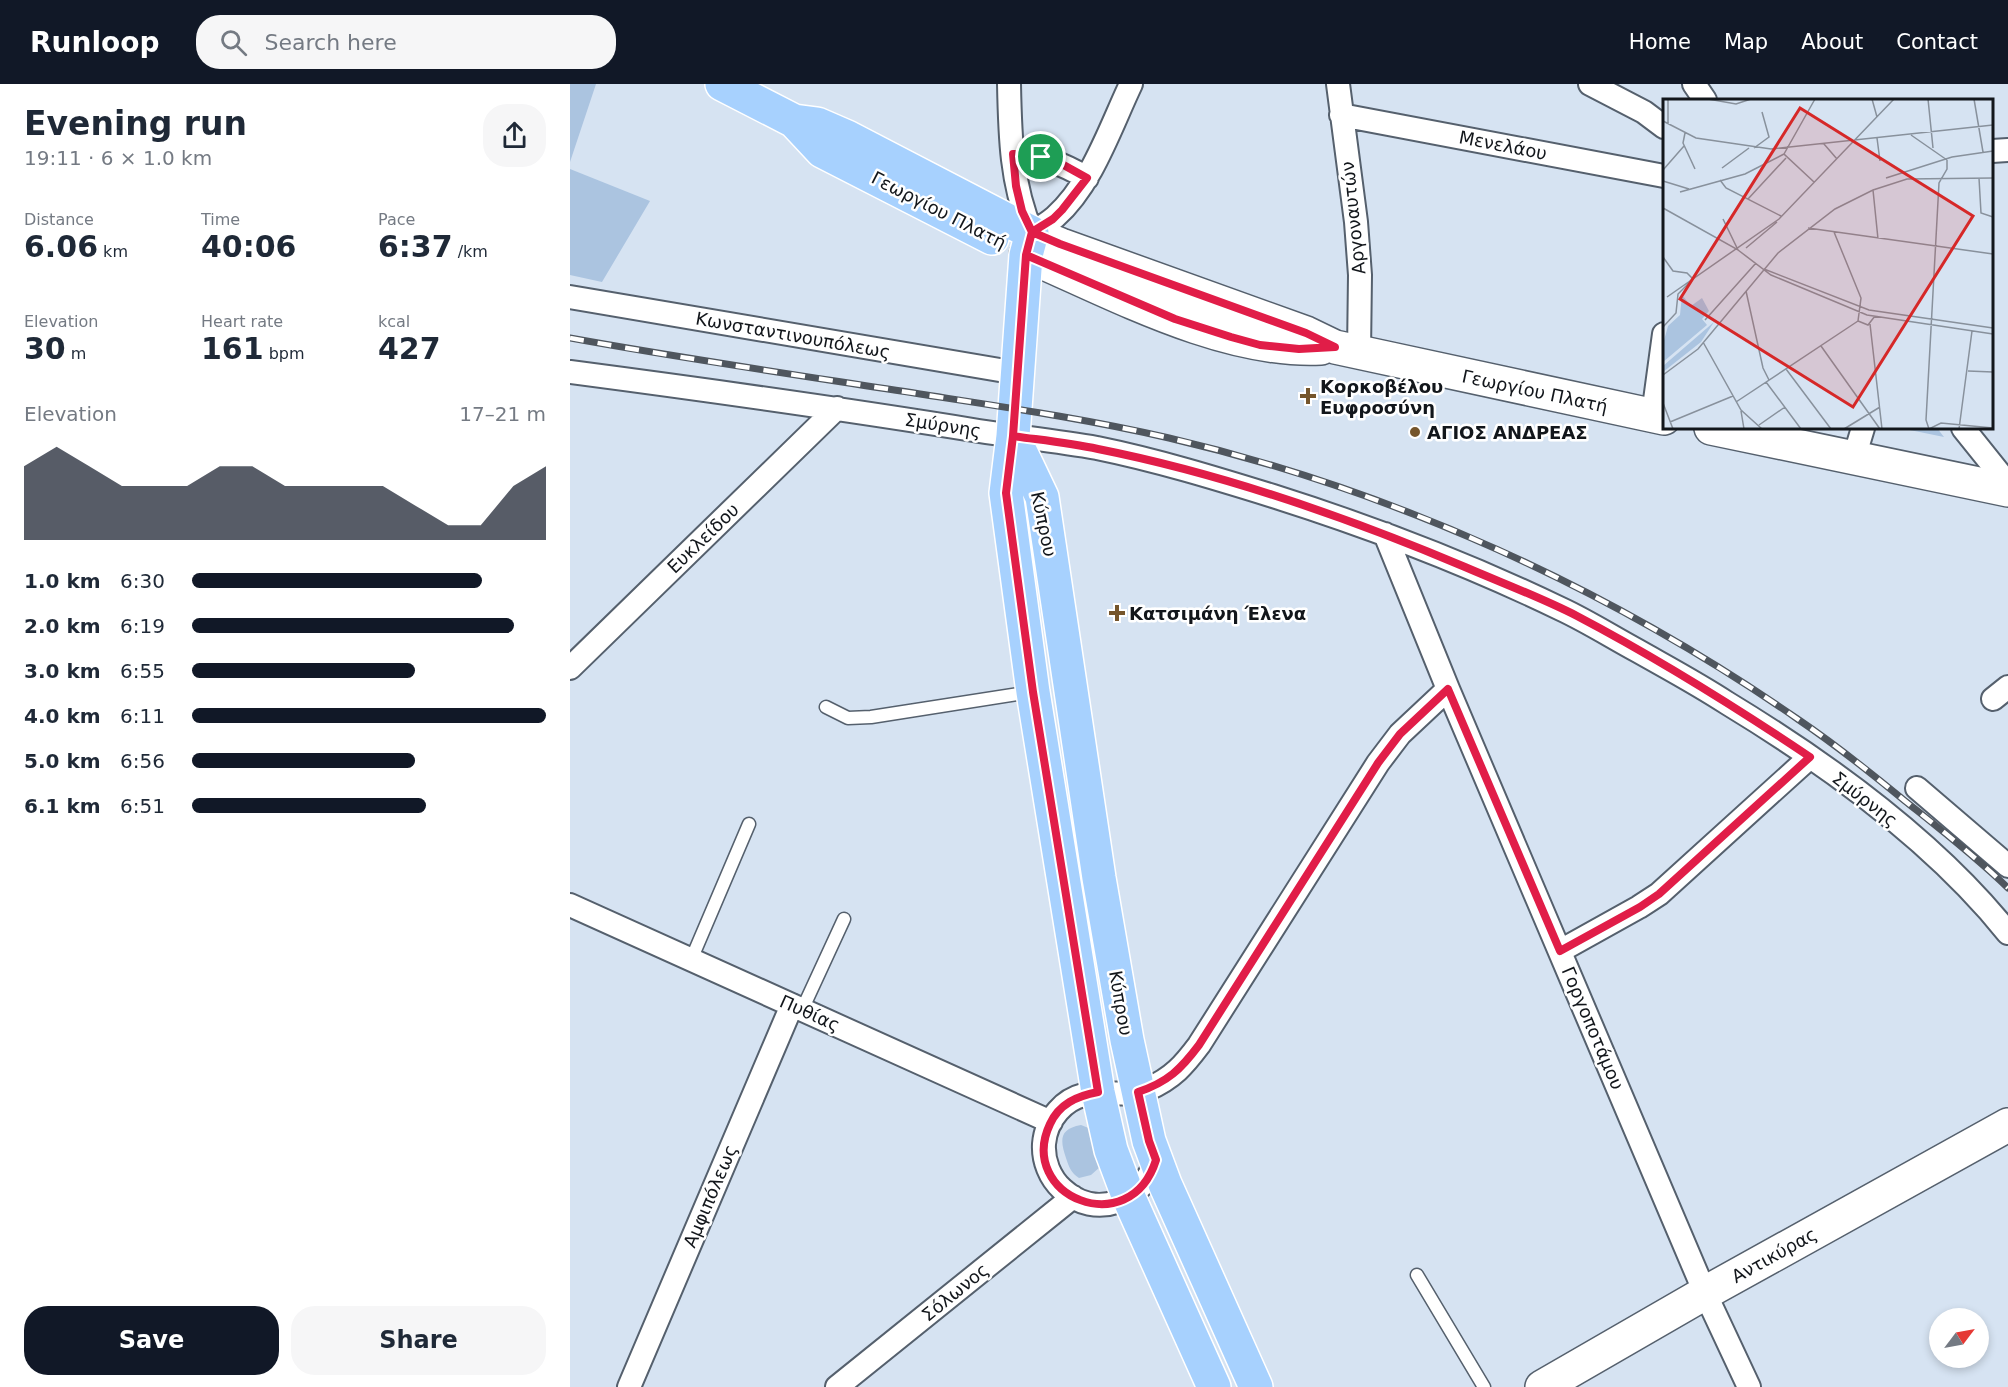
<!DOCTYPE html>
<meta charset="utf-8">
<style>
:root{--surface:#fff;--page:#f6f6f7;--text:#1f2937;--muted:#747a83;--accent:#111827}
body{margin:0;font-family:"DejaVu Sans",sans-serif;background:var(--page);color:var(--text);height:100vh;display:flex;flex-direction:column;font-size:22px;white-space:nowrap}
*{box-sizing:border-box;margin:0}
p{font-size:20px;color:var(--muted)}
.icon{flex:none;width:33px;height:33px;fill:none;stroke:currentColor;stroke-width:2;stroke-linecap:round;stroke-linejoin:round}
.map{position:relative;flex:1;overflow:hidden}
.panel{display:flex;flex-direction:column;background:var(--surface);width:570px}
.panel>*{flex:none}
.needle{width:39px;rotate:58deg}
.buttons{position:absolute;left:1359px;top:1224px;display:grid;gap:12px}
.buttons a{display:grid;place-items:center;width:60px;height:60px;border-radius:50%;background:var(--surface);box-shadow:0 3px 9px #0003;font-size:30px}
.pin{position:absolute;display:grid;place-items:center;width:51px;height:51px;color:#fff;margin:-26px;border:3px solid #fff;border-radius:50%;box-shadow:0 2px 6px #0007}
.round{display:grid;place-items:center;flex:none;width:63px;height:63px;border-radius:24px;background:var(--page)}
.overview{display:flex;align-items:center;justify-content:space-between;height:102px;padding:0 24px}
h1{font-size:33px;font-weight:800;line-height:45px}
.figures{display:grid;grid-template-columns:repeat(3,1fr);gap:9px;height:102px;padding:6px 24px}
.figures div{display:grid;align-content:center}
.figures b{font-size:30px;font-weight:800}
.figures small{font-size:16px;font-weight:400}
.figures p{font-size:16px}
.chart{height:168px;padding:12px 24px}
.chart p{display:flex;justify-content:space-between}
.chart svg{width:100%;height:108px;margin-top:6px;fill:var(--accent);opacity:.7}
.button{display:flex;gap:12px;margin-top:auto;padding:12px 24px}
.button a{flex:1;height:69px;border-radius:24px;background:var(--accent);color:#fff;font-size:24px;font-weight:800;line-height:69px;text-align:center}
.button a+a{background:var(--page);color:var(--text)}
ul{padding:0 24px;list-style:none;font-size:20px}
li{display:grid;grid-template-columns:96px 72px 1fr;align-items:center;height:45px}
li i{height:15px;border-radius:8px;background:var(--accent)}
header{display:flex;align-items:center;gap:36px;box-sizing:border-box;height:84px;padding:0 30px;background:var(--accent);color:#fff}
header strong{font-size:28px}
nav{display:flex;gap:33px;margin-inline-start:auto;font-size:21px}
.search{width:420px;height:54px;background:var(--page);display:flex;align-items:center;gap:15px;box-sizing:border-box;padding:0 21px;border-radius:24px;color:var(--muted);font-size:22px}
main{display:flex;flex:1;min-height:0}
.map>svg:first-child{display:block}
.green{fill:#abc4e0}
.lines{fill:none;stroke-linecap:round;stroke-linejoin:round}
.lane-casing{stroke:#55606d;stroke-width:15}
.street-casing{stroke:#55606d;stroke-width:26}
.secondary-casing{stroke:#55606d;stroke-width:36}
.primary-casing{stroke:#fff;stroke-width:36}
.lane{stroke:#fff;stroke-width:12}
.street{stroke:#fff;stroke-width:22}
.secondary{stroke:#fff;stroke-width:33}
.primary{stroke:#a7d1fe;stroke-width:33}
.rail-casing{stroke:#4f565e;stroke-width:7}
.rail{stroke:#fff;stroke-width:4.5;stroke-dasharray:14;stroke-linecap:butt}
.route-casing{stroke:#fff;stroke-width:12}
.route{stroke:#e11d48;stroke-width:8}
.poi-dot{fill:#75552b;stroke:#fff;stroke-width:2}
.labels{text-anchor:middle;dominant-baseline:central;stroke-width:5;stroke-linejoin:round;paint-order:stroke}
.street-label{font-size:18px;fill:#12161b;stroke:#fff}
.poi-label{font-size:18px;font-weight:bold;fill:#12161b;stroke:#fff;text-anchor:start}
.inset-road{fill:none;stroke:#88919c;stroke-width:1.5}
.view{fill:#d62828;fill-opacity:0.15;stroke:#d62828;stroke-width:3}
.inset-edge{fill:none;stroke:#12161b;stroke-width:3}
</style>
<header>
<strong>Runloop</strong>
<div class="search"><svg class="icon" aria-label="search" viewBox="0 0 24 24"><circle cx="10" cy="10" r="6"/><path d="M15 15l6 6"/></svg>Search here</div>
<nav><a>Home</a><a>Map</a><a>About</a><a>Contact</a></nav>
</header>
<main>
<section class="panel">
<div class="overview"><div><h1>Evening run</h1><p>19:11 · 6 × 1.0 km</p></div><a class="round"><svg class="icon" aria-label="share" viewBox="0 0 24 24"><path d="M12 15V3M7 8l5-5 5 5M5 13v7h14v-7"/></svg></a></div>
<div class="figures">
<div><p>Distance</p><b>6.06<small> km</small></b></div>
<div><p>Time</p><b>40:06</b></div>
<div><p>Pace</p><b>6:37<small> /km</small></b></div>
</div>
<div class="figures">
<div><p>Elevation</p><b>30<small> m</small></b></div>
<div><p>Heart rate</p><b>161<small> bpm</small></b></div>
<div><p>kcal</p><b>427</b></div>
</div>
<div class="chart"><p><span>Elevation</span>17–21 m</p>
<svg viewBox="0 0 160 44" preserveAspectRatio="none"><path d="M0 44V14L10 6L20 14L30 22L40 22L50 22L60 14L70 14L80 22L90 22L100 22L110 22L120 30L130 38L140 38L150 22L160 14V44z"/></svg>
</div>
<ul>
<li><b>1.0 km</b>6:30<i style="width:82%"></i></li>
<li><b>2.0 km</b>6:19<i style="width:91%"></i></li>
<li><b>3.0 km</b>6:55<i style="width:63%"></i></li>
<li><b>4.0 km</b>6:11<i style="width:100%"></i></li>
<li><b>5.0 km</b>6:56<i style="width:63%"></i></li>
<li><b>6.1 km</b>6:51<i style="width:66%"></i></li>
</ul>
<div class="button"><a>Save</a><a>Share</a></div>
</section>
<div class="map">
<svg width="1438" height="1303" viewBox="0 0 1438 1303">
<rect width="100%" height="100%" fill="#d6e3f2"/>
<path class="green" d="M0 0H26L0 78Z
M0 85 80 117 32 198 0 191Z
M1330 344H1367L1374 353Z
M511 1041 521 1045 530 1083 521 1091 509 1094C501 1089 499 1083 496 1074 490 1056 489 1045 511 1041Z"/>
<g class="lines">
<defs>
<path id="lane" d="M256 623 278 634 301 633 461 608
M121 876 179 740
M232 926 274 835
M847 1191 914 1303"/>
<path id="street" d="M439 0C440 51 441 101 462 149 470 144 478 139 485 133 522 100 540 44 561 0
M768 0 786 138 790 191 789 268
M1020 0 1074 28 1094 43
M1124 0 1135 16
M771 31 1094 92
M1422 67 1438 66
M443 70C471 71 493 80 517 94
M0 213 447 289
M0 288C137 306 273 325 409 347 448 353 488 357 527 364 586 376 645 394 703 412 801 443 898 480 991 525 1017 537 1042 553 1068 567 1098 584 1128 600 1157 619 1256 679 1365 758 1438 849
M1083 331 1094 250
M1393 344 1438 400
M1284 374 1293 344
M815 450 878 605 1135 1209 1179 1303
M0 584 267 324
M1423 615 1438 603
M1347 704 1438 782
M0 821 481 1038
M990 867 1069 823 1089 810 1240 673
M586 1076C573 1117 526 1137 492 1105 480 1094 473 1077 474 1060 475 1048 480 1036 488 1027 515 996 547 1018 578 1005 603 994 614 981 629 961L808 679 830 650 878 605
M59 1303 222 921
M267 1303 503 1113"/>
<path id="secondary" d="M462 149 491 161 736 249 765 263 1094 334
M456 171C544 209 654 269 751 264
M1141 344 1438 406
M972 1303 1135 1209 1438 1041"/>
<path id="primary" d="M152 0 224 37 252 67 422 154
M224 37 247 40 277 53 462 149 456 171 443 352 436 409 463 608 528 1008 541 1066 559 1114 644 1303
M443 352 472 413 529 794 557 956 579 1057 595 1100 686 1303"/>
</defs>
<use href="#lane" class="lane-casing"/>
<use href="#street" class="street-casing"/>
<use href="#secondary" class="secondary-casing"/>
<use href="#primary" class="primary-casing"/>
<use href="#lane" class="lane"/>
<use href="#street" class="street"/>
<use href="#secondary" class="secondary"/>
<use href="#primary" class="primary"/>
<defs>
<path id="rail" d="M0 254C116 275 234 292 350 310 434 323 517 335 599 354 823 406 1040 505 1229 636 1266 661 1301 689 1335 717 1370 745 1406 773 1438 804"/>
</defs>
<use href="#rail" class="rail-casing"/>
<use href="#rail" class="rail"/>
</g>
<g class="lines">
<defs>
<path id="route" d="M471 73 458 70H443L446 102 452 127 462 148 456 171 443 352 436 409 463 608 528 1008C507 1012 489 1020 480 1040 446 1112 560 1159 586 1076L579 1057 568 1008C598 998 611 985 629 961L808 679 830 650 878 605 990 867 1070 823 1089 810 1240 673C1164 622 1087 574 1007 532 970 513 932 499 895 483 777 433 654 390 528 365 500 359 471 356 443 352L456 171 605 235 661 253 690 261 729 265 765 263 736 249 490 160 462 148 483 135 492 126 517 94 490 79 471 73"/>
</defs>
<use href="#route" class="route-casing"/>
<use href="#route" class="route"/>
</g>
<g class="poi-dot">
<path d="M735 303h6v6h6v6h-6v6h-6v-6h-6v-6h6z"/>
<circle cx="845" cy="348" r="6"/>
<path d="M544 520h6v6h6v6h-6v6h-6v-6h-6v-6h6z"/>
</g>
<g class="labels">
<g class="street-label">
<text transform="translate(933 61) rotate(11)">Μενελάου</text>
<text transform="translate(369 126) rotate(27)">Γεωργίου Πλατή</text>
<text transform="translate(783 134) rotate(-96)">Αργοναυτών</text>
<text transform="translate(223 251) rotate(10)">Κωνσταντινουπόλεως</text>
<text transform="translate(965 307) rotate(12)">Γεωργίου Πλατή</text>
<text transform="translate(373 341) rotate(9)">Σμύρνης</text>
<text transform="translate(474 440) rotate(78)">Κύπρου</text>
<text transform="translate(133 454) rotate(-44)">Ευκλείδου</text>
<text transform="translate(1295 715) rotate(38)">Σμύρνης</text>
<text transform="translate(551 919) rotate(80)">Κύπρου</text>
<text transform="translate(240 929) rotate(24)">Πυθίας</text>
<text transform="translate(1023 944) rotate(67)">Γοργοποτάμου</text>
<text transform="translate(140 1112) rotate(-67)">Αμφιπόλεως</text>
<text transform="translate(1204 1171) rotate(-29)">Αντικύρας</text>
<text transform="translate(385 1208) rotate(-39)">Σόλωνος</text>
</g>
<g class="poi-label">
<text x="750" y="302">Κορκοβέλου<tspan x="750" dy="21">Ευφροσύνη</tspan></text>
<text x="857" y="348">ΑΓΙΟΣ ΑΝΔΡΕΑΣ</text>
<text x="559" y="529">Κατσιμάνη Έλενα</text>
</g>
</g>
<g transform="translate(1093 15)">
<rect width="330" height="330" fill="#d6e3f2"/>
<path d="M19 196 28 207 39 199 46 212 39 220 44 226 0 263V245L5 227 17 216ZM51 223 38 243 0 273V267Z" fill="#abc4e0"/>
<path class="inset-road" d="M45 0 73 5 88 0M209 0 214 18M265 0 270 49M311 0 320 53M0 22 33 39 108 50 330 26M5 25V0M22 34 20 44 32 70M248 36 284 61M214 39 217 62M161 45 174 60M91 49 106 38 99 13M284 61V70L276 84 263 321 266 330 278 324 330 329M59 69 86 49M0 71 21 47M223 79 289 58 330 52M316 79 318 114 330 118M57 81 63 89 118 117M0 82 26 90M151 83 121 55 152 0M210 91 215 140M17 93 82 75 121 55M85 100 123 59M0 109 75 151 60 120M145 129 330 155M171 133 198 199 195 222 205 226 212 217M83 149 114 123M75 151 108 176 204 216 330 235M0 158 10 172 24 174 30 180M101 170 206 211 330 229M83 192 100 269 106 281M4 198 116 120 231 0M42 221 93 164M207 225 219 330M0 228 13 214 15 195 27 183M40 243 78 311 99 330M158 247 217 330M123 270 168 330M305 272 330 273M0 276 35 250 115 154 172 110 210 91 244 80 330 79M103 283 138 330M73 303 195 222M0 304 10 330M78 312 81 330M7 323 70 297M96 326 122 308M181 330 217 308M296 330 309 232"/>
<path class="view" d="M137 9 310 117 190 308 17 200Z"/>
<rect width="330" height="330" class="inset-edge"/>
</g>
</svg>
<div class="buttons">
<a><svg class="needle" viewBox="-14 -14 28 28"><path d="M0-13l5 13h-10z" fill="#e53935"/><path d="M0 13l5-13h-10z" fill="#747a83"/></svg></a>
</div>
<div class="pin" style="left:471px;top:73px;background:#1e9e55"><svg class="icon" aria-label="arrive" viewBox="0 0 24 24"><path d="M6 21V4h12l-3 4 3 4H6"/></svg></div>
</div>
</main>
